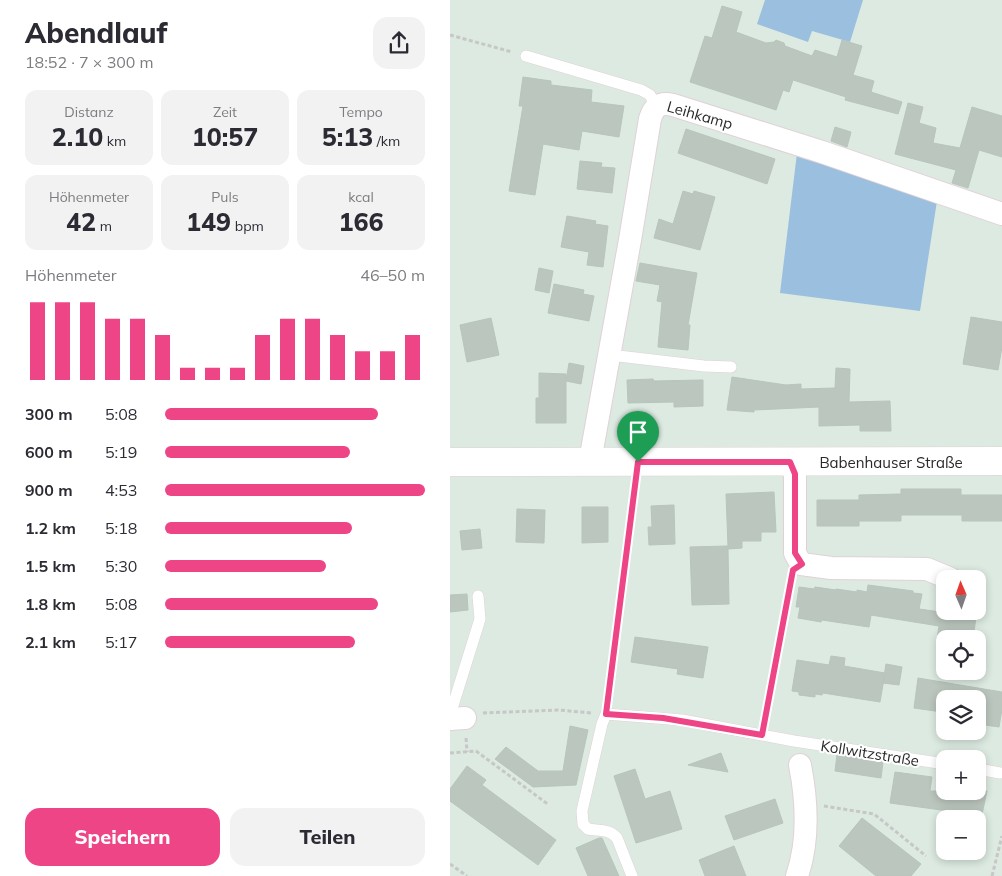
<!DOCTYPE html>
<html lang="de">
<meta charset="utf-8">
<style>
:root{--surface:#fff;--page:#f2f2f3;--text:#2b2b33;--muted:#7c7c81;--accent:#ee4587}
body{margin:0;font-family:Mulish,sans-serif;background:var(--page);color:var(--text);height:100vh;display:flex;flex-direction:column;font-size:19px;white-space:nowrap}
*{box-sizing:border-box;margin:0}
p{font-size:16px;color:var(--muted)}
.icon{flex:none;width:28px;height:28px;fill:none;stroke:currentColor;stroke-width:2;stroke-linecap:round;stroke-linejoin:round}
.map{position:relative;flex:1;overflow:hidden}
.details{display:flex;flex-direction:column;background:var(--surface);width:450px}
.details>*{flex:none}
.needle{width:32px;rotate:358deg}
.controls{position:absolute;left:486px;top:570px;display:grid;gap:10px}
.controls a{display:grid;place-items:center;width:50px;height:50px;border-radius:10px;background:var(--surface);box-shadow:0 2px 8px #0003;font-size:25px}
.pin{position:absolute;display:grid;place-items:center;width:42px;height:42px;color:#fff;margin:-51px -21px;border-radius:50% 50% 50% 0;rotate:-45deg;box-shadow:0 0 5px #0007}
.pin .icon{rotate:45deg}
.round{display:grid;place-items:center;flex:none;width:52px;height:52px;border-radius:15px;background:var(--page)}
.overview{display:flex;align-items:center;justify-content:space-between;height:85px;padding:0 25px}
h1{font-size:28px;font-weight:800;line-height:38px}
.metrics{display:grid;grid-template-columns:repeat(3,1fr);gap:8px;height:85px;padding:5px 25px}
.metrics div{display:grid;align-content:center;border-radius:12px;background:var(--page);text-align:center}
.metrics b{font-size:25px;font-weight:800}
.metrics small{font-size:14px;font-weight:400}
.metrics p{font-size:14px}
.chart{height:140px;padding:10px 25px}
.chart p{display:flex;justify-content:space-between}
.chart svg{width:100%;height:90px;margin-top:5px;stroke:var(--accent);stroke-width:6}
.action{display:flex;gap:10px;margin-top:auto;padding:10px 25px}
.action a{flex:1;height:58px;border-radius:15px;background:var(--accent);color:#fff;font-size:20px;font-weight:800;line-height:58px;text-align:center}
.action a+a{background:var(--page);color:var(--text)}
ul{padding:0 25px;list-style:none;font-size:16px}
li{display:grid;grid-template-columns:80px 60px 1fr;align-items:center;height:38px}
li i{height:12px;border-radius:6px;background:var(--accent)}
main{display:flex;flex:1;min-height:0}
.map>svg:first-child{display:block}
.green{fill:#9bbfde}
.building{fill:#bbc6be;stroke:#b6c5bd}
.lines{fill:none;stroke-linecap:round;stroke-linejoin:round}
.service-casing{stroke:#e1d1d7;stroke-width:12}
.minor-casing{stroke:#e1d1d7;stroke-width:24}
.secondary-casing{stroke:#e1d1d7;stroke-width:29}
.path{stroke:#c7c7c7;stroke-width:3;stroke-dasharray:4 2.5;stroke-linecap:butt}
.service{stroke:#fff;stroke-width:11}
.minor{stroke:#fff;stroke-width:22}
.secondary{stroke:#fff;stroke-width:28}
.route-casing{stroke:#fff;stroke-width:10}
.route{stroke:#ee4587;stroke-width:6}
.labels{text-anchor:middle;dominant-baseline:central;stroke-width:4;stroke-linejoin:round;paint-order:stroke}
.street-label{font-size:15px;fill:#292929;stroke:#fff}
</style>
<main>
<section class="details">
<div class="overview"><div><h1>Abendlauf</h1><p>18:52 · 7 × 300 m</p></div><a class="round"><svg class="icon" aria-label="share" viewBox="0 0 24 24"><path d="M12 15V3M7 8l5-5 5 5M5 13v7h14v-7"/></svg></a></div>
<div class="metrics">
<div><p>Distanz</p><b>2.10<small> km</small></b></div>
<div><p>Zeit</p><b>10:57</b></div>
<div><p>Tempo</p><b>5:13<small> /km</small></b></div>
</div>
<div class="metrics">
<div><p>Höhenmeter</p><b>42<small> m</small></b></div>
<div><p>Puls</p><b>149<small> bpm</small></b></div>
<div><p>kcal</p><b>166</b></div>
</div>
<div class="chart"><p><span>Höhenmeter</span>46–50 m</p>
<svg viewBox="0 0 160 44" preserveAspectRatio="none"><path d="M5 44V6M15 44V6M25 44V6M35 44V14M45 44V14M55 44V22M65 44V38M75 44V38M85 44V38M95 44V22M105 44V14M115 44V14M125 44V22M135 44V30M145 44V30M155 44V22"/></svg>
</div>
<ul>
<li><b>300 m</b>5:08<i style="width:82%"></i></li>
<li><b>600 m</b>5:19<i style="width:71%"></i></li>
<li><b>900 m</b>4:53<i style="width:100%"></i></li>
<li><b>1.2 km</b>5:18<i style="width:72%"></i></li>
<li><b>1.5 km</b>5:30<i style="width:62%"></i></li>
<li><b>1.8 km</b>5:08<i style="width:82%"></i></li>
<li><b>2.1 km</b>5:17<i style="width:73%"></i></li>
</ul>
<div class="action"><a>Speichern</a><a>Teilen</a></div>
</section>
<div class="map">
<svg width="552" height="876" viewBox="0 0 552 876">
<rect width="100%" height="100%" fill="#dceae1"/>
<path class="green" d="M315 0H413L400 42 362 31 358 42 307 24Z
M347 153 487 201 470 311 330 293Z"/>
<path class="building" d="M272 6 292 12 286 32 316 43 324 42 326 40 334 43 335 46 362 56 365 50 387 57 392 40 412 46 403 75 424 81 421 92 452 102 448 114 395 100 396 97 343 80 339 92 333 90 326 110 240 82 255 36 262 38Z
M73 77 101 81V85L142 90 141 102 174 106 169 137 132 131 129 150 93 144 85 195 59 191 73 106H69Z
M458 103 473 107 469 123 486 128 483 143 510 148 522 107 552 116V157L529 150 518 188 502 183 506 170 445 154Z
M385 127 401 132 397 147 381 141Z
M236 129 325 159 317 184 228 153Z
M130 161 152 163 151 167 165 168 162 193 127 189Z
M233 191 243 194 244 191 265 197 250 250 204 238 209 219 223 224Z
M117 216 146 221 145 224 158 226 153 267 137 265 139 252 111 247Z
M190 263 247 273 238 325H240L238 350 208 347 212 302 207 301 210 285 186 281Z
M89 268 103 271 99 293 85 290Z
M104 284 134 290 133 294 144 296 139 321 98 313Z
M521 317 552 322V347L548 370 513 364Z
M41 318 49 355 17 362 10 325Z
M119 363 134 366 131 384 116 381V423H86V398H89V373L116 374V381Z
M386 368 400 369 399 402 440 401 441 431H410V425L369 426V407L304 410V412L277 410 282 377 336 385 351 384V389L385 388Z
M203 379 204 381 253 380V406L224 407V402L178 403 177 380Z
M451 489H511V495H552V521H512V515H451V521H409V526H367V500H409V495L451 494Z
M324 492 326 532H311V541H292V548L278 549 279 604 242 605 240 547 278 546 276 494Z
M224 505 225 544 199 545 198 527H202L201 506Z
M132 507H158V542L132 543Z
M67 509 95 510 94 543 66 542Z
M30 529 32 548 12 550 10 531Z
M418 585 463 591V593L472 594 469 609 526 617 523 639H487L489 626 421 615 419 627 372 620 371 622 348 618 350 607H346L349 587 364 589 365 587 386 590V589L407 592V590L417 592Z
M17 594 18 610 0 612V595Z
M185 637 258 647 253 678 227 674 228 669 181 662Z
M381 656 395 658 394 666 435 673 430 702 373 693 372 695 365 694V697L349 695V692L342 691 347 660 379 665Z
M436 664 452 667 449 685 433 683Z
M468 678 552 692V709L549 727 528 724V699H494L492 712 464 708Z
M120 726 138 730 126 785 83 787 45 759 56 747 88 771H113Z
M271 753 278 772 238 765Z
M387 755 433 762 431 778 385 771Z
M17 766 36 780 32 785 106 840 88 865 0 801V789Z
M185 769 195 799 220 791 232 829 186 843 164 776Z
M445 772 482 777 480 791H537L531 819H505L506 812 440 803Z
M325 799 333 823 284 840 275 816Z
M412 818 471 864 461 876H426L389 846Z
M149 838H152L169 876H138L126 848Z
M284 846 296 876H255L249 860Z"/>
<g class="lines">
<defs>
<path id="service" d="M76 56 191 90 200 95 206 107
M160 355 254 366 281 367
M0 715 30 619 28 596
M528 769 550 773
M182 876 167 838C160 829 148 831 138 829L133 824 132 811 152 724 156 714 232 720 344 741 495 764"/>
<path id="minor" d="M140 461 180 240 200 119C204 106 210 102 223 105L372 152 552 214
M339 462 345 474V553L351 564 381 568 477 569 501 579
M0 719 15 718
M347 876C359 841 357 801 350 765"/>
<path id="secondary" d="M0 462 552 461"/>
</defs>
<use href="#service" class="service-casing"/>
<use href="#minor" class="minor-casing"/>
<use href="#secondary" class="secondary-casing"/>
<path class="path" d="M0 35 62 52
M158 699 185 485
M33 713 108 710 142 713
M314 721 341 580
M16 738 17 752
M0 753 26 751 99 805
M374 806 424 814 476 856
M0 864 17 876
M542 876 552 836"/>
<use href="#service" class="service"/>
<use href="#minor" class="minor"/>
<use href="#secondary" class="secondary"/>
</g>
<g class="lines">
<defs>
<path id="route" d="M188 462H340L345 474V553L352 564 343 570 312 735 213 718 156 714Z"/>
</defs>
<use href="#route" class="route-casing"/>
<use href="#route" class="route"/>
</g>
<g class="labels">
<g class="street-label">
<text transform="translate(250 115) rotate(16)">Leihkamp</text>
<text x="441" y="462">Babenhauser Straße</text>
<text transform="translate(420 753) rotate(9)">Kollwitzstraße</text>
</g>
</g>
</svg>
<div class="controls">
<a><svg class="needle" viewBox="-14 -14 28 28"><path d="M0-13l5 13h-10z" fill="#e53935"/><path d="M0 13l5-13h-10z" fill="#7c7c81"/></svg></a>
<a><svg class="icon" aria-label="locate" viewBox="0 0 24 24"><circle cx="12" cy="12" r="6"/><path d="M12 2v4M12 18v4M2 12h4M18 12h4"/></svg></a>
<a><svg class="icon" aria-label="layers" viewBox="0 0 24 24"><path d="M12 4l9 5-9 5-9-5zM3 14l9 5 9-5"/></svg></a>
<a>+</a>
<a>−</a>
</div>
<div class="pin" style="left:188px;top:462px;background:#1e9e55"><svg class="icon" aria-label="arrive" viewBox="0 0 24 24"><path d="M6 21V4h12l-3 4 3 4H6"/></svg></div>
</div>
</main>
